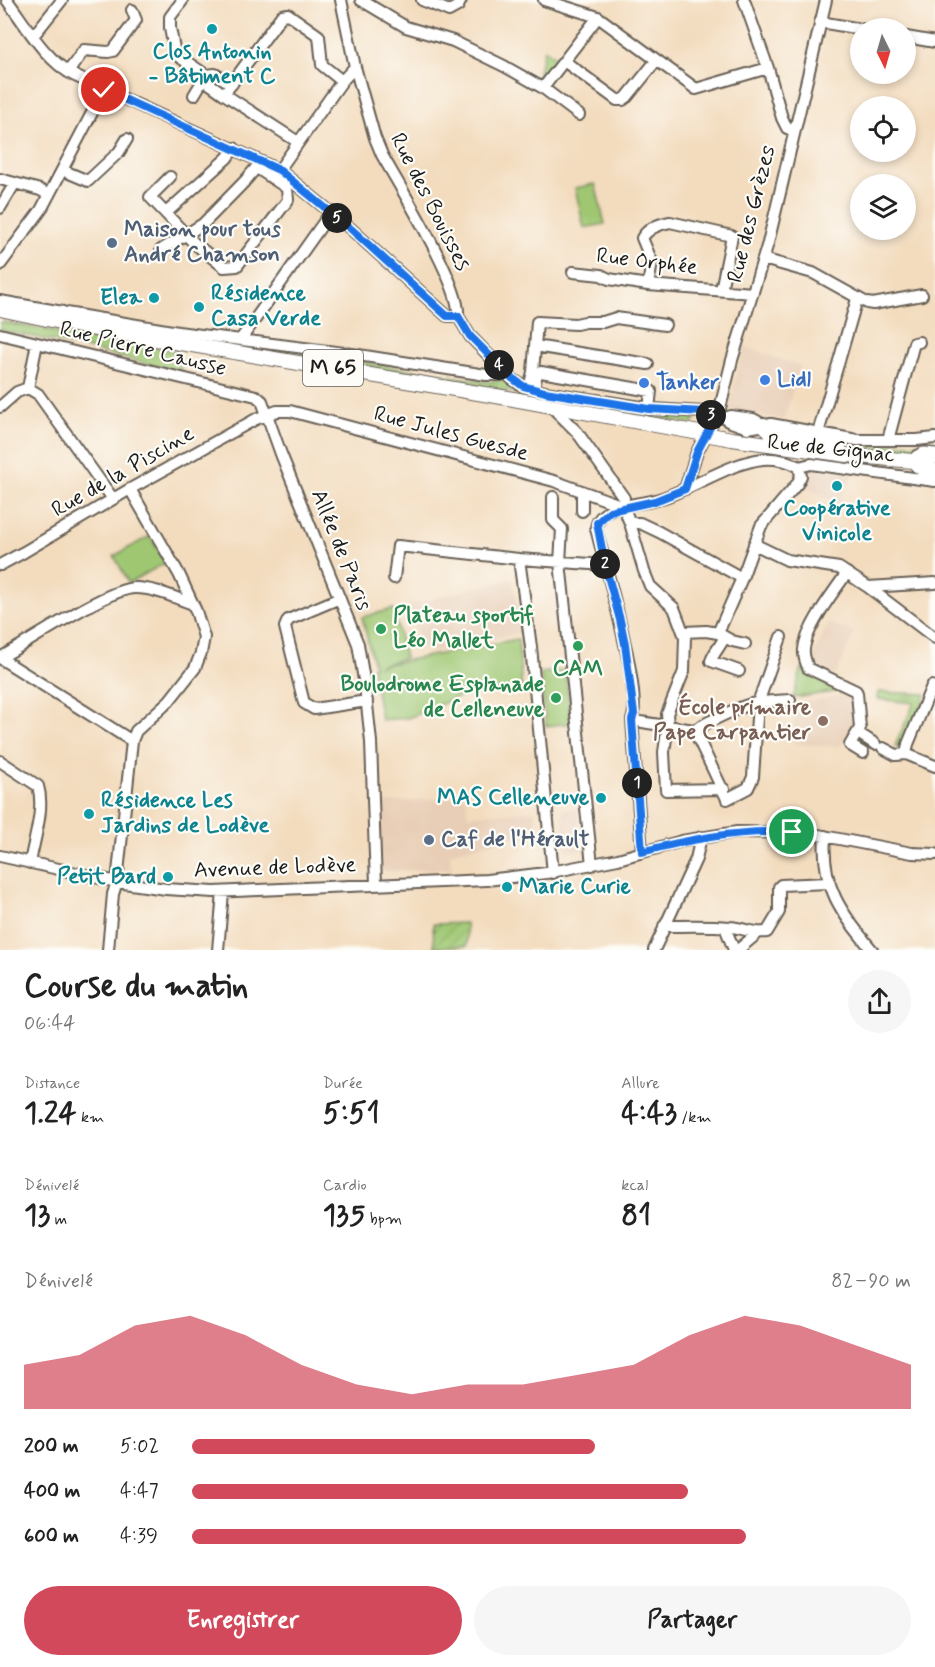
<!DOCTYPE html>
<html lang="fr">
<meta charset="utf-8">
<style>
:root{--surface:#fff;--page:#f6f6f6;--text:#222;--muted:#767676;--accent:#d1495b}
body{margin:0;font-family:Mynerve,sans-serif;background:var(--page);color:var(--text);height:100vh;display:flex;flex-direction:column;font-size:22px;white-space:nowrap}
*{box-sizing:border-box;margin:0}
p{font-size:20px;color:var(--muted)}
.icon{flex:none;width:33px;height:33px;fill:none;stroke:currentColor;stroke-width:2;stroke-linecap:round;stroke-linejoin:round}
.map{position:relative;height:950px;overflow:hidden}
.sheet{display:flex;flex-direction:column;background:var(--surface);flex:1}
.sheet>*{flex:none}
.needle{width:39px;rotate:175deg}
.fabs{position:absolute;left:850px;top:18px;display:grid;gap:12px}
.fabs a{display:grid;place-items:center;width:66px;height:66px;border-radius:50%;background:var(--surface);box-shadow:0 3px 9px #0003;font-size:30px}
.pin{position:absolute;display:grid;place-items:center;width:51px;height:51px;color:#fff;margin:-26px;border:3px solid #fff;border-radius:50%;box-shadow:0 2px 6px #0007}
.km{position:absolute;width:30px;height:30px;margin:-15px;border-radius:50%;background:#222;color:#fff;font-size:16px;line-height:30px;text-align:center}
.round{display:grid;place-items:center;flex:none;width:63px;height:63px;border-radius:32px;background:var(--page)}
.headline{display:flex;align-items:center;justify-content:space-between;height:102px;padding:0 24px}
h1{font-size:33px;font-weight:800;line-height:45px}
.metrics{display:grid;grid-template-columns:repeat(3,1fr);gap:9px;height:102px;padding:6px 24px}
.metrics div{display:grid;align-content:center}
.metrics b{font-size:30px;font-weight:800}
.metrics small{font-size:16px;font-weight:400}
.metrics p{font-size:16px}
.chart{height:168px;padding:12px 24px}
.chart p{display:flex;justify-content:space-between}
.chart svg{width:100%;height:108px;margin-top:6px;fill:var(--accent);opacity:.7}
.primary-button{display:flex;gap:12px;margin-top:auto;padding:12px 24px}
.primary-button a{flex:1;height:69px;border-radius:36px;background:var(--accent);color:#fff;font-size:24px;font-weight:800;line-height:69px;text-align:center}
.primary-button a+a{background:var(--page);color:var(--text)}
ul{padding:0 24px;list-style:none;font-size:20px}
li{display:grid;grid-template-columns:96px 72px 1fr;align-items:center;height:45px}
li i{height:15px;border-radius:8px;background:var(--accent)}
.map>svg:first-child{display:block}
.built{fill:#e8ceb6}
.grass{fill:url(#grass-tufts);stroke:#5e7247;stroke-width:1.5}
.park{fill:#9fc772;stroke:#5e7247;stroke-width:1.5}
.garden{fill:url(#garden-furrows);stroke:#5e7247;stroke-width:1.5}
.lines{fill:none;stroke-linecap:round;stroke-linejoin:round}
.minor-casing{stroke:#675f55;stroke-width:14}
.major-casing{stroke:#675f55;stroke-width:16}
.highway-casing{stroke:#675f55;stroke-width:18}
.minor{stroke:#fff;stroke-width:10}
.major{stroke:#fff;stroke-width:14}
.highway{stroke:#fff;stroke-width:15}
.route-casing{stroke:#fff;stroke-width:12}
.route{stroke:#1a73e8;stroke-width:8}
.culture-dot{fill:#0f9aa8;stroke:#fdfcf7;stroke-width:2}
.service-dot{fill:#5c6f8a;stroke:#fdfcf7;stroke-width:2}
.shop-dot{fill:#3f7fe0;stroke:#fdfcf7;stroke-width:2}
.leisure-dot{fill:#2e9e5b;stroke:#fdfcf7;stroke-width:2}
.education-dot{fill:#8d6e63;stroke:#fdfcf7;stroke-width:2}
.labels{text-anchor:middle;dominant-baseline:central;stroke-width:4.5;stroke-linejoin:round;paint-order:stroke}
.shield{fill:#fdfcf7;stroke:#605f5e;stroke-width:1.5}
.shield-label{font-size:21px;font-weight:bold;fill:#1c1c1c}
.culture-label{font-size:22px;font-weight:bold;fill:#0d838f;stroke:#fdfcf7;text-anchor:start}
.street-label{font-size:22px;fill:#1c1c1c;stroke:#fdfcf7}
.service-label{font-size:22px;font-weight:bold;fill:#4e5e75;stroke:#fdfcf7;text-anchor:start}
.shop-label{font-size:22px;font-weight:bold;fill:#366cbe;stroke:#fdfcf7;text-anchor:start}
.leisure-label{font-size:22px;font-weight:bold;fill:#27864d;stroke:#fdfcf7;text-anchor:start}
.education-label{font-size:22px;font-weight:bold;fill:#785e54;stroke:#fdfcf7;text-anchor:end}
</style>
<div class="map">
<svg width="935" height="950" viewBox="0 0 935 950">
<defs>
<pattern id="grass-tufts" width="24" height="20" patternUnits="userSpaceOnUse" patternTransform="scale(1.5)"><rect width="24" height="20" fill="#9fc772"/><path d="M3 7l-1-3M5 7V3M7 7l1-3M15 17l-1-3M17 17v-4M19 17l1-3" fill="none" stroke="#88aa62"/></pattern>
<pattern id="garden-furrows" width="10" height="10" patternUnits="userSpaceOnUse" patternTransform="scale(1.5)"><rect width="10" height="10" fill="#9fc772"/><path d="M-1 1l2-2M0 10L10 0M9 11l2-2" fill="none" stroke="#88aa62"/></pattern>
</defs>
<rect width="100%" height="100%" fill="#fdfcf7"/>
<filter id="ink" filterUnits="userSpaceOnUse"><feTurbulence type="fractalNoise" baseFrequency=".0167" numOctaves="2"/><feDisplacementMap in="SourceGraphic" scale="12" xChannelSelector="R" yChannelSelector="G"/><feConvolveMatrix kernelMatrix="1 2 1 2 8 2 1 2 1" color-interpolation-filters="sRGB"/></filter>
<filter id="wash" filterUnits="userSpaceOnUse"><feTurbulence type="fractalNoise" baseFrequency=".008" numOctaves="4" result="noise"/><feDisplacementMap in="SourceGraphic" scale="24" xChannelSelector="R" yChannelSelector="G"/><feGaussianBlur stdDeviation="1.35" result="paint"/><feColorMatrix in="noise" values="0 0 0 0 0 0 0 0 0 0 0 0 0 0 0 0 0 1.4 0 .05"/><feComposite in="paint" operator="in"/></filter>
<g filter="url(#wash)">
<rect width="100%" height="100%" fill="#f3dcbe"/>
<path class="built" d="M743 346 800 366 784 420 732 411 729 408Z
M814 468 853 473 838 504 799 484Z
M512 579 524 632 433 652 419 644 409 604Z
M828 623 855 632 834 679 809 666Z
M850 695 854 729 839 747 793 744 794 714 798 702Z
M466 797 468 815 535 811 537 831 450 853 452 869 380 871 379 803Z
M578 808 583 850 566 852 562 810Z"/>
<path class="grass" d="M544 49 559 60 544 79 541 81 537 80Z
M103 326 179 333 488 382 503 378 516 390 644 412 696 418 692 424 519 393Z
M857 443 935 444V451L907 452 857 448Z
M878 692 926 694 904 748 895 746 914 703 877 699Z"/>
<path class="park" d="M595 184 605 224 584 228 575 188Z
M0 322 175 351 183 373 81 347 0 330Z
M150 536 165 563 129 583 114 556Z
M393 609 405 658 378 666 518 639 522 690 463 695 408 718 381 720 372 667 374 666 362 617Z
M802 668 846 690 793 698Z
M565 670 571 723 546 726 541 673Z"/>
<path class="garden" d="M466 923 467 946 434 947 433 924Z"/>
</g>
<g filter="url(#ink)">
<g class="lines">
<defs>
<path id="minor" d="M7 0C27 27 45 60 75 76L279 170 351 229 447 316H458
M341 0 355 67 375 138 382 155C399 185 462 287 458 316
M361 0 406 27 453 41 504 66 543 88 579 115
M422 0 449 11 458 6 461 0
M544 0 598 17 696 89 768 68
M744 0 768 68 782 118 787 128 794 131
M182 1 170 17V28L175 54 206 75 207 82 224 94
M820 22 861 29
M34 35 62 0
M906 37 935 42
M564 61 617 100H623L627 97 656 61
M68 72 84 50 108 52 113 51 136 20 132 10
M543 88 598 17
M194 95 206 75 215 74 232 84
M298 142 224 94 282 15 288 14 319 36 322 65 342 81
M62 170 88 181 119 152 127 139
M279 170 342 81 355 67
M170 177 150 197 194 243 224 267 237 266 288 200 287 188 257 168
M0 179 40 190 49 195
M0 208 15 183
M166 213 227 158 234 148
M161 250 203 224 245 181 261 162
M763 259 813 273 867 303 873 304 922 295
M0 265 41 210 104 90
M573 272 601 275 609 279 648 285 753 293
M648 285 652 262 642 238C648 228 659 224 670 222L732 236 721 290
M0 301 63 312
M66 313 178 332 352 354 486 375H502L506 372
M458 316 470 336 512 379 523 386 545 392 654 409 704 412 726 418 731 416 753 419 764 425
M0 334 256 396 262 401 281 454 358 644 365 686 371 742 376 884
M241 339 331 212
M535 346 648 364
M535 383 537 373 541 372 651 391 649 409
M28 388 38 394 113 499
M28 388 37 343
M529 388 533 372 537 322 576 324 585 322H603L616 318 665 325
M551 406 577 432 624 498 623 506 630 523 644 571 650 586 674 608 685 637 684 671 667 714 668 725 664 752 666 790 724 789
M0 407 17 392 28 388
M726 418 728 421 748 428 771 424 857 440H917L935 438
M818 433 857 299
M888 440 914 343 919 342
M685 489 697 452 720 408 732 360 768 243 826 0
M582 491V511
M553 497V520L562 529 560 562 592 865
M630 523H640L659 532 742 578
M754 544 787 560 839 568 868 587 935 583
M519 559 531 647 553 873
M0 565 24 552 130 489 256 419 277 411H290L554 481 623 506
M847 573C834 591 806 628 804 649 803 656 806 662 808 668L856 691 857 693 860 728 850 745 863 753
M394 578 398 546 519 559 605 565
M868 587 935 638
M340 598 288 620 285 627 304 703 314 709 367 701
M684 632 706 631 718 633 732 641 745 644
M718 633 742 578 761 526 797 484 801 476 799 467
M724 638C720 647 714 652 711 661L739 671
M0 658C27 643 109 588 135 588 155 588 175 598 193 604
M0 658 132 741
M932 686 908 744 906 754 935 766
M632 720C653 725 673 726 694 730
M694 730 727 799 748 788 753 777 758 703 781 637
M694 730C708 722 740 706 756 703 767 701 779 701 790 700
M858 733 875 744
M883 748 896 755 906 754
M0 761 38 786C45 809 34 839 30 863
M825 836C821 887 841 912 872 950
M642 852 632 720C643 694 604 562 596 528 599 504 638 505 656 500 689 491 730 462 763 459 775 458 790 461 799 467L811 464 935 481
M0 856 117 882 166 889 214 892 487 880 546 873 618 859 682 841 737 832 808 833 912 853 935 854
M664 926C686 926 709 925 730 927 744 928 753 934 767 932L779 912V887L781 885 829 883
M725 927 734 950
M108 950 113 894 117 882 132 741 136 731 169 701 195 668 201 653 204 637 196 611 179 574 130 489
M218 950 223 892
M654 950 696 859 701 837
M734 950 739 949 758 933"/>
<path id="major" d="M0 309 84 327 508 398 732 439 847 455 913 461 918 465H927
M764 425 770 431 834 444 839 448"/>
<path id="highway" d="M918 458 924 455 935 456
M918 465 926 469 935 471"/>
</defs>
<use href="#minor" class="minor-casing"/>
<use href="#major" class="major-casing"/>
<use href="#highway" class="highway-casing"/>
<use href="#minor" class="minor"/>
<use href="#major" class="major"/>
<use href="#highway" class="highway"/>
</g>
</g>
<g class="lines" filter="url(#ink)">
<defs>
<path id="route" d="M104 90 279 170 351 229 447 316H458L470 336 512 378 523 386 545 392 649 409 704 412 716 416 697 452 685 489 655 501 610 511 597 523 605 565 620 620 625 644 634 714 632 720 642 852C692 838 740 830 792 832"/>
</defs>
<use href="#route" class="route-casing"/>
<use href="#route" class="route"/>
</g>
<g class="culture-dot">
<circle cx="212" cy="29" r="6"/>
<circle cx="154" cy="298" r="6"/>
<circle cx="199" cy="307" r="6"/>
<circle cx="837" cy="486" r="6"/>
<circle cx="601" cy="798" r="6"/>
<circle cx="89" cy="814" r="6"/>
<circle cx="168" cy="877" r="6"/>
<circle cx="507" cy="887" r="6"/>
</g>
<g class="service-dot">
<circle cx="112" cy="243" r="6"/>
<circle cx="429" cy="840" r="6"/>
</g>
<g class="shop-dot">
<circle cx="765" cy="380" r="6"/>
<circle cx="644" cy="383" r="6"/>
</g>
<g class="leisure-dot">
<circle cx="381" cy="629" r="6"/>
<circle cx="578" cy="646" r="6"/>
<circle cx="556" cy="698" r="6"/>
</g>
<circle class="education-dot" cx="823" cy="721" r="6"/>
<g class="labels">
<rect class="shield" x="303" y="350" width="60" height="36" rx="4.5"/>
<g class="shield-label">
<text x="333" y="368">M 65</text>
</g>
<g class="culture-label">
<text x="212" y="52" text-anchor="middle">Clos Antonin<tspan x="212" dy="25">- Bâtiment C</tspan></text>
<text x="211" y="294">Résidence<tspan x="211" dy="25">Casa Verde</tspan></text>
<text x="142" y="298" text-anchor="end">Elea</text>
<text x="837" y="509" text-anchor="middle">Coopérative<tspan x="837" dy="25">Vinicole</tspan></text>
<text x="589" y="798" text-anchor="end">MAS Celleneuve</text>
<text x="101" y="801">Résidence Les<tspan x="101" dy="25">Jardins de Lodève</tspan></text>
<text x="156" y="877" text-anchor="end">Petit Bard</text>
<text x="519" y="887">Marie Curie</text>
</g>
<g class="street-label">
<text transform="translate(430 202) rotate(63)">Rue des Bouisses</text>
<text transform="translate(752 214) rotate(-76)">Rue des Grèzes</text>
<text transform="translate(647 262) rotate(7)">Rue Orphée</text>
<text transform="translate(143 349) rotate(14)">Rue Pierre Causse</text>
<text transform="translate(451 434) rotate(15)">Rue Jules Guesde</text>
<text transform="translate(831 449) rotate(6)">Rue de Gignac</text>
<text transform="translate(123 472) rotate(-30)">Rue de la Piscine</text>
<text transform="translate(341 550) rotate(68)">Allée de Paris</text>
<text transform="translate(275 868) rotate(-2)">Avenue de Lodève</text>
</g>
<g class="service-label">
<text x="124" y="230">Maison pour tous<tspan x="124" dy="25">André Chamson</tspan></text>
<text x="441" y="840">Caf de l'Hérault</text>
</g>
<g class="shop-label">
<text x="777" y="380">Lidl</text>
<text x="656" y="383">Tanker</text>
</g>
<g class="leisure-label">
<text x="393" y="616">Plateau sportif<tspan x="393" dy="25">Léo Mallet</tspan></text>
<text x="578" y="669" text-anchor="middle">CAM</text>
<text x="544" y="685" text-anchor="end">Boulodrome Esplanade<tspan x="544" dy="25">de Celleneuve</tspan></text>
</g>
<g class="education-label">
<text x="811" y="708">École primaire<tspan x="811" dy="25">Pape Carpantier</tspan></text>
</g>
</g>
</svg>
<div class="fabs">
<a><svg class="needle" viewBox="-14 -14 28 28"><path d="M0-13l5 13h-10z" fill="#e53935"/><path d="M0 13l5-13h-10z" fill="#767676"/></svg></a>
<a><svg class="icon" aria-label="locate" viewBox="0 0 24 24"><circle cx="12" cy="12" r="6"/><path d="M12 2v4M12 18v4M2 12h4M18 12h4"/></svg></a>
<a><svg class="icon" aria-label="layers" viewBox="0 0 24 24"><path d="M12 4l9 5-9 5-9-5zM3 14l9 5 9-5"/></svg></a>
</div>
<div class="pin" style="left:792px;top:832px;background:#1e9e55"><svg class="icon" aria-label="arrive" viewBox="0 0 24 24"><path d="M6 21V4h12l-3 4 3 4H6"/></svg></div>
<div class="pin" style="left:104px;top:90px;background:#d93025"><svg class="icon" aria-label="check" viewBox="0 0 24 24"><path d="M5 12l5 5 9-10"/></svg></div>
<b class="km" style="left:637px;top:783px">1</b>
<b class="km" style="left:605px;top:564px">2</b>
<b class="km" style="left:711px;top:415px">3</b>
<b class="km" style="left:499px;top:365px">4</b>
<b class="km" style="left:337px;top:218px">5</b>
</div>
<section class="sheet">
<div class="headline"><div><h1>Course du matin</h1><p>06:44</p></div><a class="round"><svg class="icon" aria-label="share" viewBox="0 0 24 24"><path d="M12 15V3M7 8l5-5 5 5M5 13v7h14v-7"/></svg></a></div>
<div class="metrics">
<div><p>Distance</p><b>1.24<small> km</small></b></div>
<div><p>Durée</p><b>5:51</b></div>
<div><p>Allure</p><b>4:43<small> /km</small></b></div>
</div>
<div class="metrics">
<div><p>Dénivelé</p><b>13<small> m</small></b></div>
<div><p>Cardio</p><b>135<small> bpm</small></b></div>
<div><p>kcal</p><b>81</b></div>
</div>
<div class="chart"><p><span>Dénivelé</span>82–90 m</p>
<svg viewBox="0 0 160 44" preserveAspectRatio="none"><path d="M0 44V26L10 22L20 10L30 6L40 14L50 26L60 34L70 38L80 34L90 34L100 30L110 26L120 14L130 6L140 10L150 18L160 26V44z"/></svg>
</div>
<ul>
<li><b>200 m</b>5:02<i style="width:56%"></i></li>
<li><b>400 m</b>4:47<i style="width:69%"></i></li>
<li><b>600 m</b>4:39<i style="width:77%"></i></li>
</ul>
<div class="primary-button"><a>Enregistrer</a><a>Partager</a></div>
</section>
